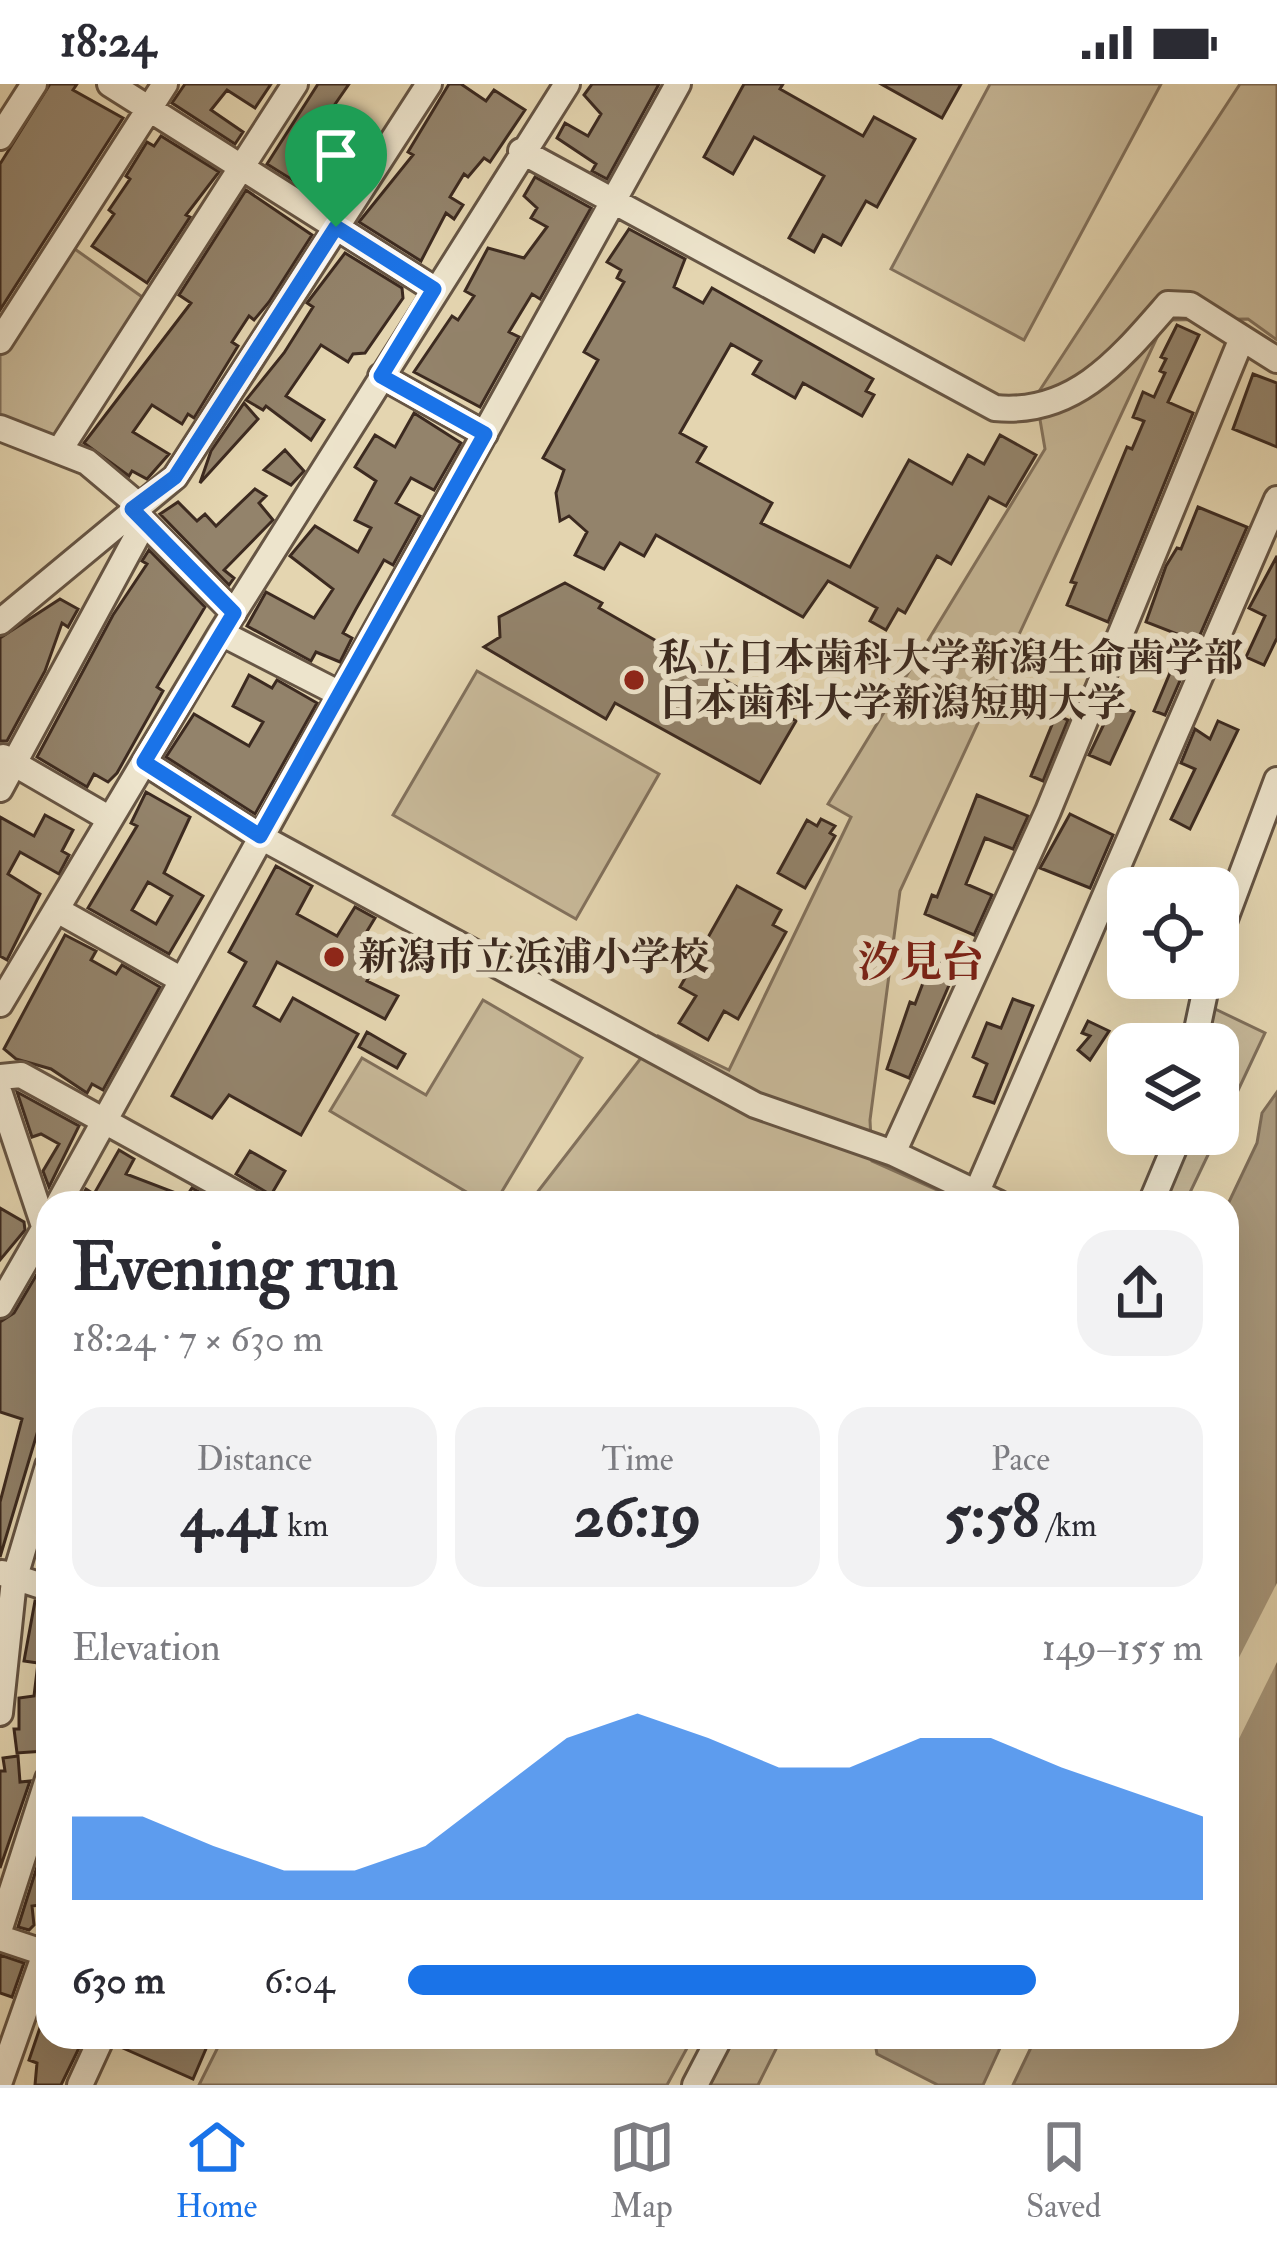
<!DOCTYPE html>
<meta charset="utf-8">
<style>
:root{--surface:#fff;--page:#f2f2f3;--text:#2b2b33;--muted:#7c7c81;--line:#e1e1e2;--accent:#1a73e8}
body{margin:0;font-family:"IM FELL Double Pica","Noto Serif JP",serif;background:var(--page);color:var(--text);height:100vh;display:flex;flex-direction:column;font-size:45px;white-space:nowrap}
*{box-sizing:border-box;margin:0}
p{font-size:39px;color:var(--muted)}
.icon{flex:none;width:66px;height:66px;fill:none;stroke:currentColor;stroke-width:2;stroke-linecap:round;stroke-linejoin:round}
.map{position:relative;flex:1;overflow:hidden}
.panel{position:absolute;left:36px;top:1107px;width:1203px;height:858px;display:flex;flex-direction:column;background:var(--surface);border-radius:36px;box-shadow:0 12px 48px #0002}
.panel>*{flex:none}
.fabs{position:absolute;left:1107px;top:783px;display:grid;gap:24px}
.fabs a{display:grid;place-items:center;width:132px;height:132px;border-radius:24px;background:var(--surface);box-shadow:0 12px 48px #0002;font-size:60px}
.pin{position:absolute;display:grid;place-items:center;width:102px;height:102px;color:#fff;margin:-123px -51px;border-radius:50% 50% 50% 0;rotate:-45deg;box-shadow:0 0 12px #0007}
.pin .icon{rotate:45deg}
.round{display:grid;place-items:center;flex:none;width:126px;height:126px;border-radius:36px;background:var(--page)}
.head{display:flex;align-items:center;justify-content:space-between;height:204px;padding:0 36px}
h1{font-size:66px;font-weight:700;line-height:90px}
.stats{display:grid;grid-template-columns:repeat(3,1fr);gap:18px;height:204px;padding:12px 36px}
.stats div{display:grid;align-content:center;border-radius:30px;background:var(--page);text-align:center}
.stats b{font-size:60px;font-weight:700}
.stats small{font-size:33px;font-weight:400}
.stats p{font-size:33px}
.chart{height:336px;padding:24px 36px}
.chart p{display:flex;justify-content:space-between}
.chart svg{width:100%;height:216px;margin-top:12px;fill:var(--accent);opacity:.7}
ul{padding:0 36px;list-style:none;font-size:39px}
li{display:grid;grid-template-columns:192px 144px 1fr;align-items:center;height:90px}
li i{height:30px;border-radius:15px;background:var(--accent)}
.status{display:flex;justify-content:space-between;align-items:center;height:84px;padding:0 60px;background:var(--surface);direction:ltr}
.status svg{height:33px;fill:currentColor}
.menu{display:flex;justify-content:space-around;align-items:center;height:168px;border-top:3px solid var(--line);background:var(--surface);font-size:33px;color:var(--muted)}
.menu a{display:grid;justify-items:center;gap:6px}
.menu .on{color:var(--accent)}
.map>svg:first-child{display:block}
.green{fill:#c7b898;stroke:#82715c;stroke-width:3}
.water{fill:#ab9b7f;stroke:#7f6e59;stroke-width:3}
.pier{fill:#e4d5b0}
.building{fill:#93836b;stroke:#3c2a20;stroke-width:3;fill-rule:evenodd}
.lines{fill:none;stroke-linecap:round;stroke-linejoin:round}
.minor-casing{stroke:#654;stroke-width:30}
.minor{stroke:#ede4cc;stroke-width:24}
.route-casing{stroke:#fff;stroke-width:24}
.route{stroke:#1a73e8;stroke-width:15}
.poi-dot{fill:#8f2418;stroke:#ede4cc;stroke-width:4.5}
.labels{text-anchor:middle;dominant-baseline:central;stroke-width:12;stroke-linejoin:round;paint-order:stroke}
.poi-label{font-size:39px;font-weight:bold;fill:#3c2a20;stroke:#ede4cc;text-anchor:start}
.neighbourhood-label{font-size:42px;font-weight:bold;fill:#7a1f14;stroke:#ede4cc}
</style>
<div class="status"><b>18:24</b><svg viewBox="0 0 49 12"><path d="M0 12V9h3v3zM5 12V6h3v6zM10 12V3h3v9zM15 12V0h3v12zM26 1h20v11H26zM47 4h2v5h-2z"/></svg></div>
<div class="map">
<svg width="1277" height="2001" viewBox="0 0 1277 2001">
<rect width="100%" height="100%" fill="#e4d5b0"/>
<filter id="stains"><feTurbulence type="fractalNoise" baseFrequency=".00167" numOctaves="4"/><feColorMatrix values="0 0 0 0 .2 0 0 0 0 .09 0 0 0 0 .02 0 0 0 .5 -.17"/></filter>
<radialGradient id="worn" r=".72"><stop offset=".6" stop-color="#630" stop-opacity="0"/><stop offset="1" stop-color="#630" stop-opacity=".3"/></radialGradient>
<path class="green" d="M990 0H1161L1024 256 891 185Z
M1240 0H1277V256L1248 235 1165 236 900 807 870 1036 872 1077 966 1119H529L658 952 729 986 851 733 828 720 1045 365 1036 312Z
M72 163 145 215 57 351 50 354 0 333V271Z
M477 587 659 690 576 835 393 731Z
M483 916 582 974 495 1119H485L330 1027 362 974 426 1011Z
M1211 923 1265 949 1218 1049V960H1204Z
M1190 1050H1218L1185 1119H1159Z
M223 1953H693L667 2001H199Z
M733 1953H782L758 2001H710Z"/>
<path class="water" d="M1277 1008V2001H1013L1036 1953H1227V1122L1257 1059 1262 1029Z
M874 1953H1005L983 2001H938L877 1970Z"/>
<path class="pier" d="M1277 1499V1578L1227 1679V1597Z"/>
<path class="building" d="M50 0H77L73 6 123 34 0 226V80Z
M185 0H271L255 24 227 6 211 26 243 48 235 60 172 19Z
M318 0H349L329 29 364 50 357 61 362 64 342 96 330 88 315 110 267 80Z
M449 0H461L486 17 494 6 525 26 490 78 484 74 468 93 464 90 450 113 463 121 454 135 446 129 421 177 359 138 413 71 408 68Z
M592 0H659L607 95 592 87 596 80 557 54 565 39 588 52 601 30 584 11Z
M744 0H783L780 5 863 52 874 33 915 55 877 123 866 117 841 161 823 151 814 168 789 154 824 92 754 53 733 90 704 73Z
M881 0H961L942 34Z
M161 52 219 88 186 131 190 133 147 199 92 162 114 130 109 126 130 95 126 92 147 58 154 62Z
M535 93 591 124 540 215 532 210 509 248 519 253 480 323 414 288 452 232 458 236 474 212 465 207 488 164 524 174 547 143 531 134 537 124 524 112Z
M246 106 312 151 269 218 254 236 249 232 232 258 238 262 194 334 188 330 182 340 152 321 133 348 169 370 147 395 132 387 129 392 84 359 191 219 179 211Z
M629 145 685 175 674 203 703 219 712 204 873 295 866 307 874 311 862 332 803 299 795 314 753 290 761 277 731 260 680 349 706 363 697 378 772 419 761 439 850 483 909 376 952 400 968 371 984 380 1000 351 1036 371 1006 422 989 413 951 480 937 472 905 529 898 525 886 546 870 537 877 524 828 497 803 533 656 451 644 472 620 459 604 485 575 471 587 448 569 432 560 437 556 409 564 386 543 374 598 276 584 268 624 198 617 194 621 186 607 178Z
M345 169 402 204 403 214 365 269 353 270 348 278 321 261 286 312 324 336 311 356 266 322 263 326 246 316 284 269 313 223 307 219Z
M1177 241 1199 251 1168 318 1193 329 1108 538 1067 521 1076 499 1071 498 1127 363 1132 365 1144 337 1133 333 1143 308 1154 313 1165 289 1160 287 1166 275 1161 273Z
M1253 290 1277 299V363L1233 345Z
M244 319 258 335 200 399 211 367Z
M414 329 461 359 434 406 411 394 396 419 420 432 393 481 384 476 356 525 343 549 352 554 340 578 316 568 311 577 247 542 266 508 314 534 333 505 290 472 315 442 358 468 371 444 355 436 376 397 355 383 375 351 395 363Z
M285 366 304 387 291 401 264 386Z
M255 405 266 412 259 419 273 436 224 486 234 494 229 501 160 430 178 418 197 437 205 430 216 442Z
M1198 423 1247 443 1165 631 1154 627 1185 553 1146 538 1166 482 1177 464 1181 465Z
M149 466 205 523 157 603 163 607 117 689 108 698 94 690 87 703 37 673 113 531 147 480 142 477Z
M1277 472V554L1264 581 1246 573 1265 532 1249 524Z
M565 499 602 519 599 524 796 637 760 699 615 619 606 635 484 563 500 553 499 533Z
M60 515 78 525 68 543 62 539 45 587 7 657H0V554Z
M249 591 272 604 277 596 317 619 255 730 166 673 194 630 249 662 263 638 233 622Z
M1114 619 1134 628 1110 680 1089 671Z
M1056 631 1068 636 1043 697 1031 692Z
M1218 637 1238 646 1190 745 1171 735 1195 685 1181 679 1195 645 1210 655Z
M146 708 190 733 164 789 203 812 169 870 88 824 137 742 131 739ZM148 798 172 812 156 840 132 826Z
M977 711 1028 732 1013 765 985 754 966 800 992 811 974 851 925 830 932 811 937 813Z
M1070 730 1113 751 1090 804 1040 784Z
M45 731 73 746 62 767 69 771 59 790 20 768 8 790 40 810 7 876 0 872V733L34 752Z
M821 735 835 742 830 749 835 752 805 804 778 789 807 736 817 742Z
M276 782 312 802 297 830 337 852 355 823 375 834 366 849 387 860 367 897 398 912 385 935 277 878 254 922 280 937 293 914 358 950 301 1051 229 1011 212 1034 172 1012 246 878 229 868Z
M737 802 781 826 773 841 786 848 738 935 724 927 708 956 679 939 696 912 680 903Z
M65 851 96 867 91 876 116 890 122 881 160 903 103 1006 92 1000 87 1009 51 985 16 975 4 965Z
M944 873 959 878 909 994 887 985 910 918 915 920 929 883 939 886Z
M1013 915 1033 922 994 1019 974 1012 987 980 973 973 987 939 1001 944Z
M1088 937 1109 947 1090 976 1078 966 1090 952 1082 949Z
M367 948 405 970 397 984 359 963Z
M17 1008 79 1042 49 1103 43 1087 59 1060 41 1050 32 1053Z
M119 1066 134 1075 126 1090 186 1113 192 1104 203 1110 200 1119 79 1117 86 1105 94 1110Z
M250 1067 285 1087 271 1111 236 1090Z
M0 1124 24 1138 25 1146 0 1176Z
M40 1185 48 1212V1313L0 1473V1418L22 1335 0 1328V1238L14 1229Z
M35 1517 48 1520 41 1569 48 1570V1661L45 1667 17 1669 14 1645H19V1614L34 1612 38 1579 24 1577Z
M18 1672 20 1698 30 1697 0 1784V1687H5L3 1674Z
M42 1767H48V1820L32 1822 34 1841 29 1846 18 1843Z
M0 1871 24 1879 12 1913 0 1909Z
M46 1926 48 1953 80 1962 61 2001H35L37 1979 29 1976Z
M118 1953H211L193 1995 116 1961Z"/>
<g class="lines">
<defs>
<path id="minor" d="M110 0 434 205
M0 53 34 0
M521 67 995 324C1074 332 1121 274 1168 220L1190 221 1277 276
M0 257 165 0
M381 292 485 350
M0 344 87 378 138 421
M59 367 295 0
M134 428 234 529
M0 538 175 393 429 0
M221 549 340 610
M3 673 110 735
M144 678 259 752 755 1021 893 1069 998 1119
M0 705 143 441
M59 827 182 896
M1218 854 1277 696
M0 920 221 549 567 0
M1194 960 1208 894
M0 993 21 991 253 1119
M0 1010 48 1154
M893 1069 1048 727 1242 254
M59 1119 678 0
M972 1119 1277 415
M1151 1119 1180 1050
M0 1221 48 1138
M2 1489 48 1504
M0 1629 14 1496 48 1382
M0 1844 48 1695
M0 1854 45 1869
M0 1997 48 1861
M80 2001 102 1953
M695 2001 720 1953"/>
</defs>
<use href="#minor" class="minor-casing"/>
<use href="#minor" class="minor"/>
</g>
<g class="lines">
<defs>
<path id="route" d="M336 143 434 205 381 292 485 350 260 752 144 678 234 529 132 425 175 393Z"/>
</defs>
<use href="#route" class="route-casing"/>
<use href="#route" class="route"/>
</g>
<g class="poi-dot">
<circle cx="634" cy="596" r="12"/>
<circle cx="334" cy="873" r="12"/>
</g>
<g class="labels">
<g class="poi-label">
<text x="658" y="574">私立日本歯科大学新潟生命歯学部<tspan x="658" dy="45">日本歯科大学新潟短期大学</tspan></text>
<text x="358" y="873">新潟市立浜浦小学校</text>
</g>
<g class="neighbourhood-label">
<text x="921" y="879">汐見台</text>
</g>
</g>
<rect width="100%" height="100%" filter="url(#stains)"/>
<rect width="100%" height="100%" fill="url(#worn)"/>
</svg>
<div class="fabs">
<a><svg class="icon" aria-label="locate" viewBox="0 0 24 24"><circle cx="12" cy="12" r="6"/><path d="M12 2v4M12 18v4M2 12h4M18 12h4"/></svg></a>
<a><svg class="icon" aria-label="layers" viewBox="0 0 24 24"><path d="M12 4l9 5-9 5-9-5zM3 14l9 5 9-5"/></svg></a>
</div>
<div class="pin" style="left:336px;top:143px;background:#1e9e55"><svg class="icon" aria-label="arrive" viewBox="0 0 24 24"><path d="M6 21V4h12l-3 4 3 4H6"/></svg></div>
<section class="panel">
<div class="head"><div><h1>Evening run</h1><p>18:24 · 7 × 630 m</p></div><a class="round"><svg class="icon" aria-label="share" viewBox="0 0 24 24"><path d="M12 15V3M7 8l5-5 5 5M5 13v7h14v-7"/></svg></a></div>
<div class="stats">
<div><p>Distance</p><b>4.41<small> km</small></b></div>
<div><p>Time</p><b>26:19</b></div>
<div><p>Pace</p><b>5:58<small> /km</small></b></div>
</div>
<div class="chart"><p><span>Elevation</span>149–155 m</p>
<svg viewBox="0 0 160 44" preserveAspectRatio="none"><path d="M0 44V27L10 27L20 33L30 38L40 38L50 33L60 22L70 11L80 6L90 11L100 17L110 17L120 11L130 11L140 17L150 22L160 27V44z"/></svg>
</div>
<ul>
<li><b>630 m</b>6:04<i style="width:79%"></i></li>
</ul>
</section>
</div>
<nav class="menu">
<a class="on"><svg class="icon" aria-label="home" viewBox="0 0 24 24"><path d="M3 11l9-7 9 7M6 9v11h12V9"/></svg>Home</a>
<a><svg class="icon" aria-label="map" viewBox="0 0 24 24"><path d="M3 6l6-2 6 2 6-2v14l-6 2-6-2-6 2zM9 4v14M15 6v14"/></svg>Map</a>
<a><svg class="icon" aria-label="saved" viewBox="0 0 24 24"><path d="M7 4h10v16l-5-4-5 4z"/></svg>Saved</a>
</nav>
